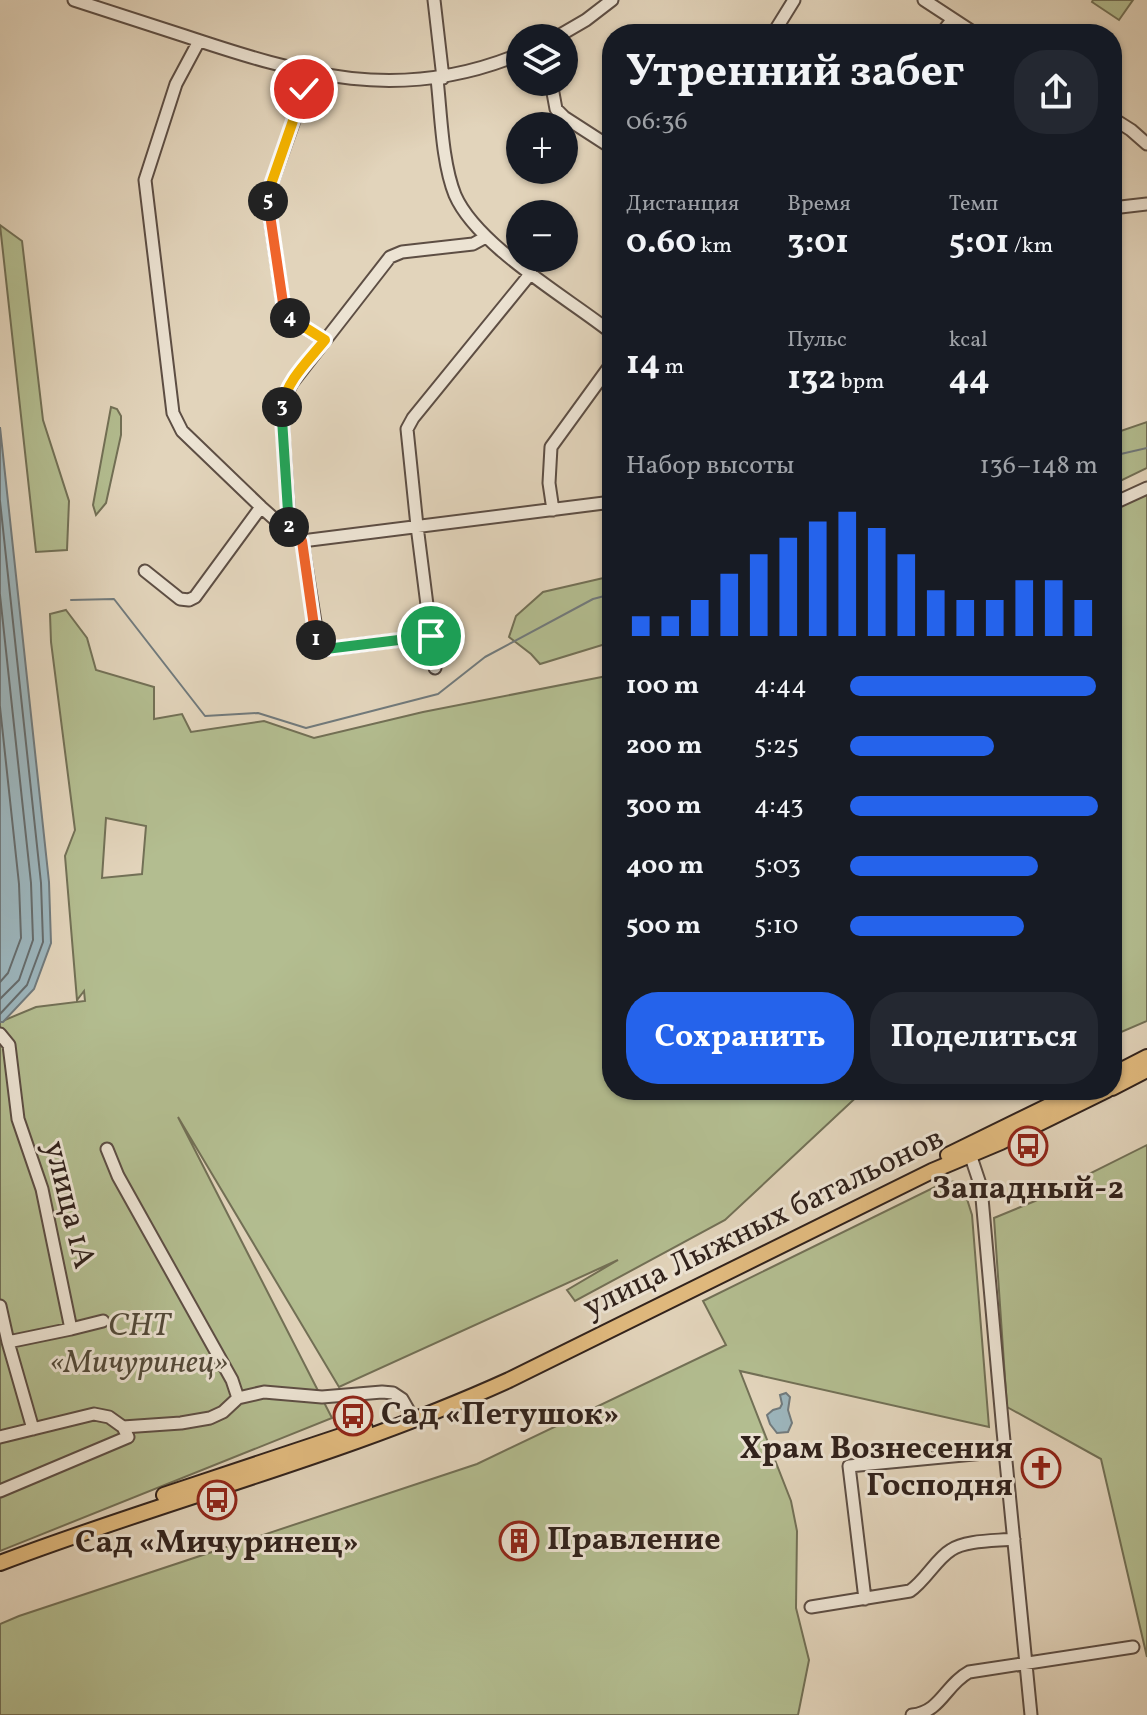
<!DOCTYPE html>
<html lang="ru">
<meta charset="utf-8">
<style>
:root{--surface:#171b24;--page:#242831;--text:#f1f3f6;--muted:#9ea1a6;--accent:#2563eb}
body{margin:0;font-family:Vollkorn,serif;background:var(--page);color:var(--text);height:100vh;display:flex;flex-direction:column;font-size:30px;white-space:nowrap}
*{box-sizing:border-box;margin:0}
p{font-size:26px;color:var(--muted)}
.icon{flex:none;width:44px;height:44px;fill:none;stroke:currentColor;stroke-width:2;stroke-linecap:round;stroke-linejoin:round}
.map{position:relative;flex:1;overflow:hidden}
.sheet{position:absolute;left:602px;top:24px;width:520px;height:1076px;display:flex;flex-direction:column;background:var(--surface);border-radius:32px;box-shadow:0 2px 6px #0004}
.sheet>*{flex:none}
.controls{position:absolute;left:506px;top:24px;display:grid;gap:16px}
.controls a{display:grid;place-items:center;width:72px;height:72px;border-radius:50%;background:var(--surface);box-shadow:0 2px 6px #0004;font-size:40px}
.pin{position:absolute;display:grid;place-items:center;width:68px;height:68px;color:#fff;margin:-34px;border:4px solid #fff;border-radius:50%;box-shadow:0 2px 8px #0007}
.km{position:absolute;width:40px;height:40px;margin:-20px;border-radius:50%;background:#222;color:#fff;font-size:22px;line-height:40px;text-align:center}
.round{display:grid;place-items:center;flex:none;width:84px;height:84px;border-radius:32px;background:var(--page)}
.headline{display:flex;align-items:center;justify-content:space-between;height:136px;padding:0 24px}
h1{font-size:44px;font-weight:700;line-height:60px}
.stats{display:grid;grid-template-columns:repeat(3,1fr);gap:12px;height:136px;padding:8px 24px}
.stats div{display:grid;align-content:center}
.stats b{font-size:34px;font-weight:700}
.stats small{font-size:22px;font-weight:400}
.stats p{font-size:22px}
.chart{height:224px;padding:16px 24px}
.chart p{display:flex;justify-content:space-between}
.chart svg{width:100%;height:144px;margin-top:8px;stroke:var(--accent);stroke-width:6}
.cta{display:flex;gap:16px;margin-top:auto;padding:16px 24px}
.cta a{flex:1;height:92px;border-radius:32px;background:var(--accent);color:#fff;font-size:32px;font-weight:700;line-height:92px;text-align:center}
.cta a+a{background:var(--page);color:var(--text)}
ul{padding:0 24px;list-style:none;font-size:26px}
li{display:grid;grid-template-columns:128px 96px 1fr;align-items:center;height:60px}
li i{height:20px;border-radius:10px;background:var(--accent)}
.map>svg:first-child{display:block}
.green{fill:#b3bd90;stroke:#727056;stroke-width:2;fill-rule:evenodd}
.water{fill:#9cb5bc;stroke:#717a7c;stroke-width:2}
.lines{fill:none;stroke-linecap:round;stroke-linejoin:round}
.shore{stroke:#666c6c;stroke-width:2}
.stream{stroke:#717a7c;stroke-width:2}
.minor-casing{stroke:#5d4e44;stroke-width:15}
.major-casing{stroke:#31221c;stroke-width:18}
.minor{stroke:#ece3d3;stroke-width:11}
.major{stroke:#e1ba7e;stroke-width:14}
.split-1-casing{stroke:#fff;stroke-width:16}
.split-2-casing{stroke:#fff;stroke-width:16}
.split-3-casing{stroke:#fff;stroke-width:16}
.split-4-casing{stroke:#fff;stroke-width:16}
.split-5-casing{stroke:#fff;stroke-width:16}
.split-6-casing{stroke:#fff;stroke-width:16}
.split-1{stroke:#22a559;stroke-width:10}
.split-2{stroke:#f0652b;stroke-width:10}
.split-3{stroke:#22a559;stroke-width:10}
.split-4{stroke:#f5b400;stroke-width:10}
.split-5{stroke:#f0652b;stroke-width:10}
.split-6{stroke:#f5b400;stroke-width:10}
.labels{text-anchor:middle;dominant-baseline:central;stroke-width:6;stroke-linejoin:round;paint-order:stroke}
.poi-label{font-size:32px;font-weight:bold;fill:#31221c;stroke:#ece3d3}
.street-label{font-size:32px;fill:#31221c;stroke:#ece3d3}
.park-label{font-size:32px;font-style:italic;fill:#524939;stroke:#ece3d3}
</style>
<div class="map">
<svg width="1147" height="1715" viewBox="0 0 1147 1715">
<rect width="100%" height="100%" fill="#e2d4bb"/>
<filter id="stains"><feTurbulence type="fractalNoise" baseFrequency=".0025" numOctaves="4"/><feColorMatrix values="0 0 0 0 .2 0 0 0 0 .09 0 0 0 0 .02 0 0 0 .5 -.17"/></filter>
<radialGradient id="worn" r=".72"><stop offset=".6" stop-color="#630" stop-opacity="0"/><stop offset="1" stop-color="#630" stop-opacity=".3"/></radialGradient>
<path class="green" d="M1093 0H1133L1119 20 1092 2Z
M0 225 22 241 43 420 69 501 67 550 36 552Z
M111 407 117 409 121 416V435L106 503 96 515 93 505Z
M1147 422V468L1112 485V434Z
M1147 494V1021L1112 1036V509Z
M612 576V642L540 664 531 654 509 637 516 616 543 592Z
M66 610 87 638 96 670 154 687V719L182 714 191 732 264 721 314 738 423 712 612 675V1090H864L725 1220 575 1301 567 1290 618 1260 339 1387 178 1117 332 1418 0 1551V1022L36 1007 85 1001 84 991 77 1000 65 856 75 830 51 642 50 614ZM106 818 146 826 142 874 102 878Z
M1147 1145V1657L1101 1459 1007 1407 994 1218 1035 1201Z
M947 1181 962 1183 972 1215 989 1427 740 1371 791 1501 797 1531 796 1608 809 1660 798 1715H0V1624L19 1616 477 1464 726 1345 703 1301Z"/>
<path class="water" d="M0 427 49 882 51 943 34 989 3 1022H0Z
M786 1393 790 1397 788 1410 792 1423 788 1432 777 1433 770 1424 767 1415 773 1410 780 1408 782 1404 780 1395Z"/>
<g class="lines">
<path class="shore" d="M0 501 41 883 43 942 27 985 0 1014
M0 595 31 883 33 940 19 980 0 999
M0 707 19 884 21 938 8 973 0 982"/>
<path class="stream" d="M1112 456 1147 448
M71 600 114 599 205 716 258 713 306 728 438 694 485 657 593 599 612 594"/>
<defs>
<path id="minor" d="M74 0C111 12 148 24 185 36 302 75 400 104 520 54
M434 0 443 78
M924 0 976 34
M773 34 794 0
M941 34 953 19
M555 38 586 20 612 0
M199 41 176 84 145 180 173 413 182 431 261 507 290 533 302 541 612 502
M311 73 267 196 283 303C289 322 308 329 325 340
M437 79C441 114 442 163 455 195 477 246 568 298 612 333
M551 82 556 109 564 117 612 148
M1112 118 1131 130 1147 144
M1112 208 1147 204
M1112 504 1147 488
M553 510 549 483 551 447 612 363
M290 533 282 419 283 400 292 383 390 257 402 252 473 244 486 237
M302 541 319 647 326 649 431 636
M145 571 180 599 189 600 195 597 261 507
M435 668 417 526 407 429 413 418 531 273
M0 1034 9 1045 18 1119 42 1189 71 1329 8 1342
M968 1148 981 1187 1003 1431 1031 1715
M107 1149 118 1176 232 1380 238 1398
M0 1306 8 1342 33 1429
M71 1329 103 1321
M123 1427 181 1423 210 1418 223 1412 238 1398 264 1392 322 1397 382 1392 393 1393 402 1399 410 1413
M0 1437 94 1414 109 1417 123 1427 128 1437 0 1491
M865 1599 849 1466 1005 1451
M811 1607 910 1591C926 1580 936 1559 951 1550 965 1540 996 1541 1014 1539
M912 1715C941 1712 945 1685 969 1672L1133 1647"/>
<path id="major" d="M1112 1075 1147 1057
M1112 1088 1147 1070
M948 1155 1081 1090
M164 1495 365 1428
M0 1563C168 1499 344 1455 509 1380L932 1171 1001 1142 1107 1090"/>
</defs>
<use href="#minor" class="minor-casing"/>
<use href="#major" class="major-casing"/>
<use href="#minor" class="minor"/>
<use href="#major" class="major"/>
</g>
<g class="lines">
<defs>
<path id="split-1" d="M316 640 319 647 326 649 431 636"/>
<path id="split-2" d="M289 527 290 533 302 541 316 640"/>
<path id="split-3" d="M282 407V419L289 527"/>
<path id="split-4" d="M282 407C286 381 309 360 325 340L290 318"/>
<path id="split-5" d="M268 201 283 303 290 318"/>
<path id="split-6" d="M268 201 267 196 304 89"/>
</defs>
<use href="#split-1" class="split-1-casing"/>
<use href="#split-2" class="split-2-casing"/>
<use href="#split-3" class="split-3-casing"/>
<use href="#split-4" class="split-4-casing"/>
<use href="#split-5" class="split-5-casing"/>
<use href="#split-6" class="split-6-casing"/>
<use href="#split-1" class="split-1"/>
<use href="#split-2" class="split-2"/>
<use href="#split-3" class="split-3"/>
<use href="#split-4" class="split-4"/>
<use href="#split-5" class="split-5"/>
<use href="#split-6" class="split-6"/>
</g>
<defs>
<symbol id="bus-ring" viewBox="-11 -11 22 22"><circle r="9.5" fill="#ece3d3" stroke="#8f2418" stroke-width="1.5"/><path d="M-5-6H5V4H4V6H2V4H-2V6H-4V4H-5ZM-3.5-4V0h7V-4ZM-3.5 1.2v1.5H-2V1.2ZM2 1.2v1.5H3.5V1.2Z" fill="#8f2418"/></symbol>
<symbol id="church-ring" viewBox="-11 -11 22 22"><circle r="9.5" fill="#ece3d3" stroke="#8f2418" stroke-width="1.5"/><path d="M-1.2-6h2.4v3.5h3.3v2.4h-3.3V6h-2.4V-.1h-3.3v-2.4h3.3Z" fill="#8f2418"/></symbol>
<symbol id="building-ring" viewBox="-11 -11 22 22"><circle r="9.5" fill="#ece3d3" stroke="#8f2418" stroke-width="1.5"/><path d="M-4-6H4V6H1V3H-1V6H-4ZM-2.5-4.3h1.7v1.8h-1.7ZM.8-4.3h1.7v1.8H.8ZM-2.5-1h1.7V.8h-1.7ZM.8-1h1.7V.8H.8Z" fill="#8f2418"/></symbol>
</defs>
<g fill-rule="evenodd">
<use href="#bus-ring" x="1006" y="1124" width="44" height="44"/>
<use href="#bus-ring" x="331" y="1394" width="44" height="44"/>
<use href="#church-ring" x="1019" y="1446" width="44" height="44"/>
<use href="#bus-ring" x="195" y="1478" width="44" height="44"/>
<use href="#building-ring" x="497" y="1519" width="44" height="44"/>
</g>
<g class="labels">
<g class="poi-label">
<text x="1028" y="1190">Западный-2</text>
<text x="381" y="1416" text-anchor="start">Сад «Петушок»</text>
<text x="1013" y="1450" text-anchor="end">Храм Вознесения<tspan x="1013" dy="37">Господня</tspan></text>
<text x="547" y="1541" text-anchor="start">Правление</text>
<text x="217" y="1544">Сад «Мичуринец»</text>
</g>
<g class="street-label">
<text transform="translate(68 1205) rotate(76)">улица 1А</text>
<text transform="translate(764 1224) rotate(-26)">улица Лыжных батальонов</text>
</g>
<g class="park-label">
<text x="139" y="1327">СНТ<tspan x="139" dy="37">«Мичуринец»</tspan></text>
</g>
</g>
<rect width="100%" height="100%" filter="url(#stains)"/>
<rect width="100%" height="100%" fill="url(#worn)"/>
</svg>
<div class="controls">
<a><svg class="icon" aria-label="layers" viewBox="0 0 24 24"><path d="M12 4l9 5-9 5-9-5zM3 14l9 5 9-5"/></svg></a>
<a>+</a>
<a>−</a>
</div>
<div class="pin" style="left:431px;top:636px;background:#1e9e55"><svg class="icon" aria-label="arrive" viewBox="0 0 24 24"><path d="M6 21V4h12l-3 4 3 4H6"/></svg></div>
<div class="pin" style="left:304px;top:89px;background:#d93025"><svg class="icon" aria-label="check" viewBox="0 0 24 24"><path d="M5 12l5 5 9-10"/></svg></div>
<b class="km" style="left:316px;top:640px">1</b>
<b class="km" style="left:289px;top:527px">2</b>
<b class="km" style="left:282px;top:407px">3</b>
<b class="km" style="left:290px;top:318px">4</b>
<b class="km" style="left:268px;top:201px">5</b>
<section class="sheet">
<div class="headline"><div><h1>Утренний забег</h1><p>06:36</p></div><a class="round"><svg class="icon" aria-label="share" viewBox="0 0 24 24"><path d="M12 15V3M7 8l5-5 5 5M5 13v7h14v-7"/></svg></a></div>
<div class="stats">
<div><p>Дистанция</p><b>0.60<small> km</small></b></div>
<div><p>Время</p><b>3:01</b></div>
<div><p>Темп</p><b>5:01<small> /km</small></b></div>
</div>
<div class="stats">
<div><b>14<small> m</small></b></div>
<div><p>Пульс</p><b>132<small> bpm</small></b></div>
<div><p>kcal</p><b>44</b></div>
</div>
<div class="chart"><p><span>Набор высоты</span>136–148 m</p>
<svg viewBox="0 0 160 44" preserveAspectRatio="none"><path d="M5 44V38M15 44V38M25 44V33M35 44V25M45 44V19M55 44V14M65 44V9M75 44V6M85 44V11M95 44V19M105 44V30M115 44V33M125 44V33M135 44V27M145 44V27M155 44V33"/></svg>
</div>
<ul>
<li><b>100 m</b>4:44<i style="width:99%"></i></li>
<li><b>200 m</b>5:25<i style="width:58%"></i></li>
<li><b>300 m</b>4:43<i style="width:100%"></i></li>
<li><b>400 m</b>5:03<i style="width:76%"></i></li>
<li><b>500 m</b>5:10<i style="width:70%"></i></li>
</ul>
<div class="cta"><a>Сохранить</a><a>Поделиться</a></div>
</section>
</div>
